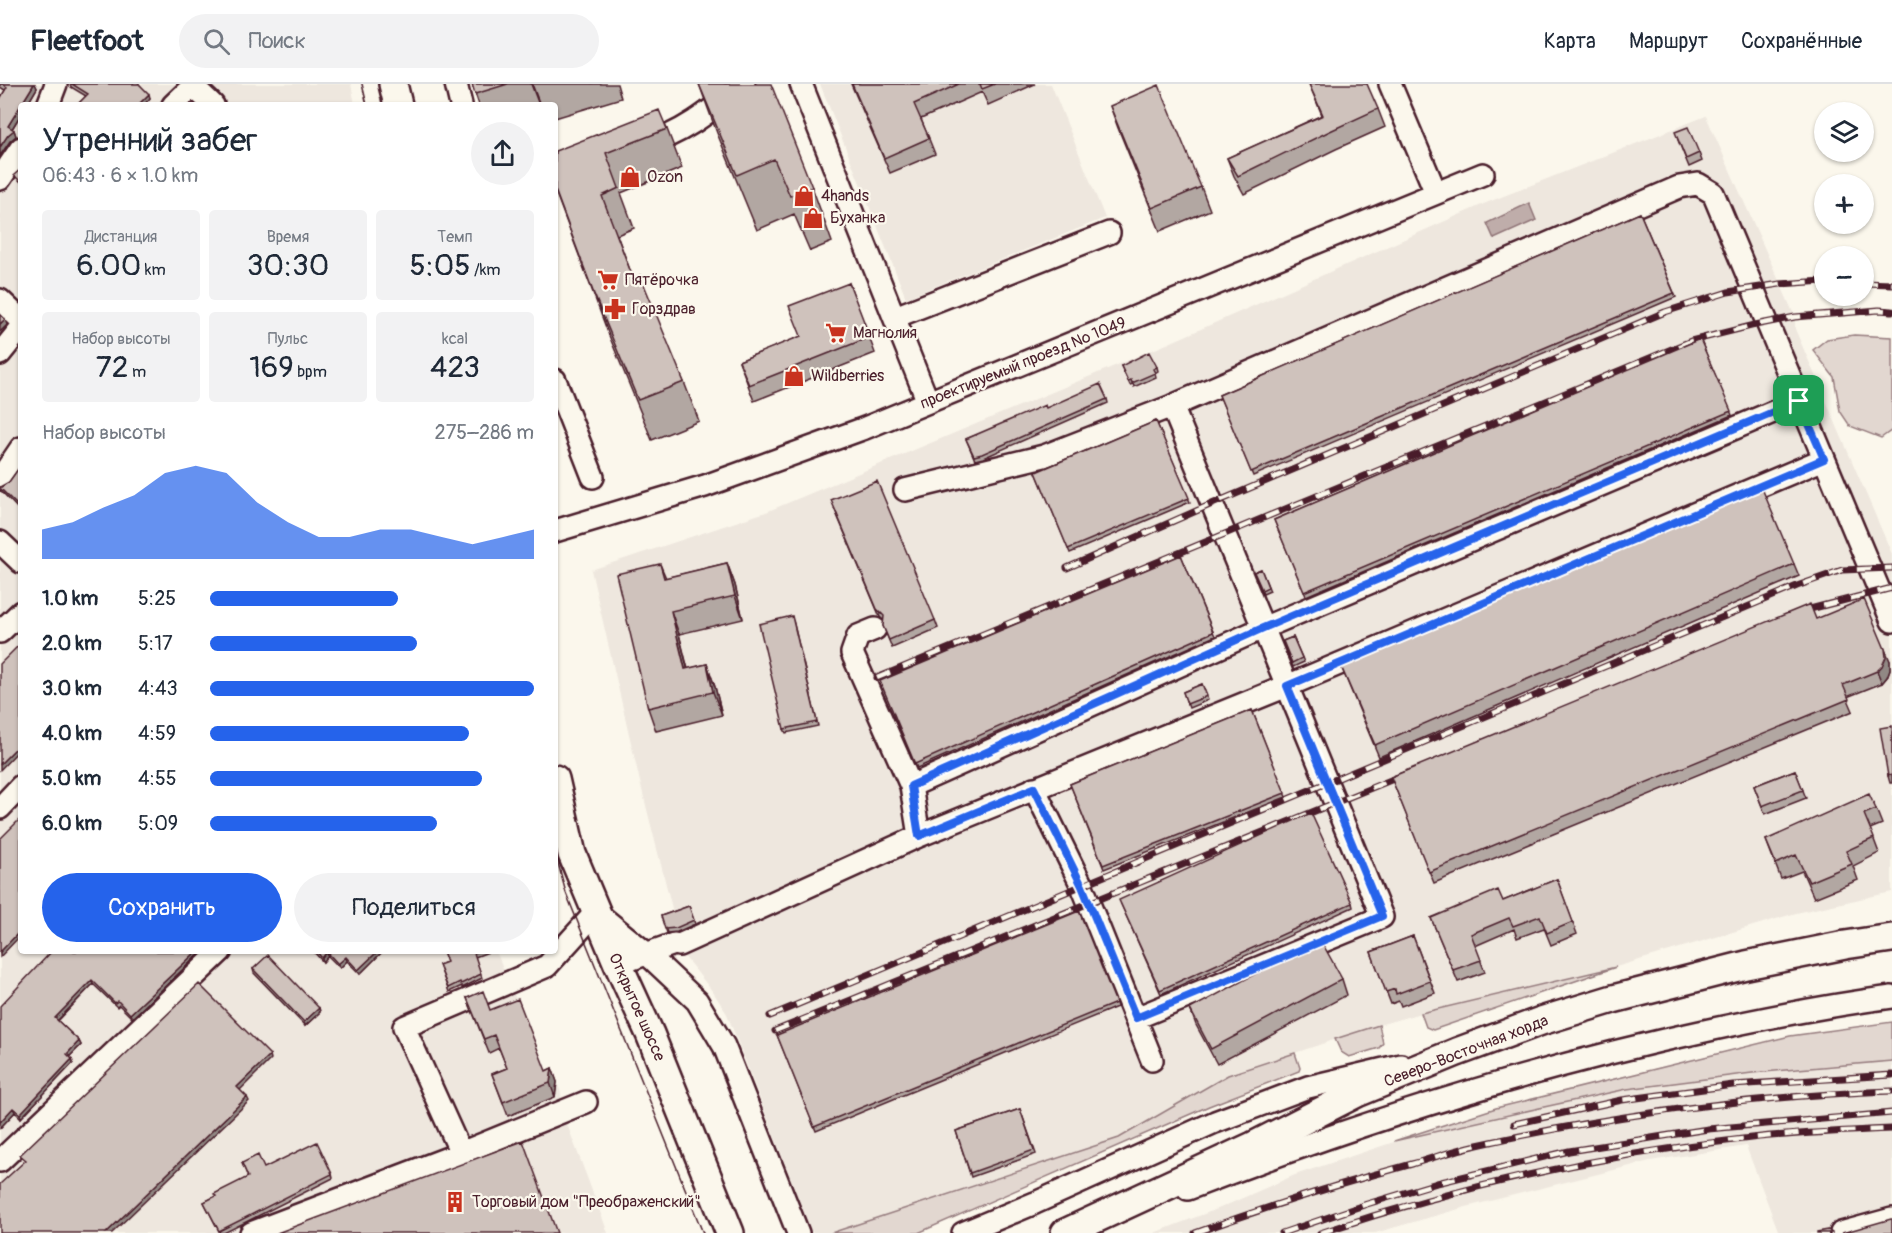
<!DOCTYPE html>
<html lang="ru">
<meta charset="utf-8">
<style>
:root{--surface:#fff;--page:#f2f2f3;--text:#1f2937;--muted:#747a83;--line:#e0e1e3;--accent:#2563eb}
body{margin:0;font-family:Pangolin,sans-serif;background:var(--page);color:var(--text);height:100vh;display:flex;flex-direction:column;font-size:22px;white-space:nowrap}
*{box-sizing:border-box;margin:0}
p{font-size:20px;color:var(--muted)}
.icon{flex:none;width:33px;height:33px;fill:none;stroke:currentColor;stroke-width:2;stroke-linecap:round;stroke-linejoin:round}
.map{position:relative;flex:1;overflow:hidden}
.drawer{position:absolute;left:18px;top:18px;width:540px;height:852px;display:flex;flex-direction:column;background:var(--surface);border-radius:6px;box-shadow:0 2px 4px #0004}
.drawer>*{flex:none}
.tools{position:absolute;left:1814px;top:18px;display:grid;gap:12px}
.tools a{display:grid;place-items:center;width:60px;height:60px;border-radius:50%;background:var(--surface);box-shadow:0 2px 4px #0004;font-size:30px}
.pin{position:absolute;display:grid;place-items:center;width:51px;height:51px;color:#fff;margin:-26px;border-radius:12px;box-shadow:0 3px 9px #0006}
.round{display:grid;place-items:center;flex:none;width:63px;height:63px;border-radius:32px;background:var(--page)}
.overview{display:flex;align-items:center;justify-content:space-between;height:102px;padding:0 24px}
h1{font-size:33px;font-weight:600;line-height:45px}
.figures{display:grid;grid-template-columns:repeat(3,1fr);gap:9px;height:102px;padding:6px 24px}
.figures div{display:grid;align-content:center;border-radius:6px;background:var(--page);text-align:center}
.figures b{font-size:30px;font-weight:600}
.figures small{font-size:16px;font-weight:400}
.figures p{font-size:16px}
.chart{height:168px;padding:12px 24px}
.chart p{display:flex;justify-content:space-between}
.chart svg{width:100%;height:108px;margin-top:6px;fill:var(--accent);opacity:.7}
.button{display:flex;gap:12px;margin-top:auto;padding:12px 24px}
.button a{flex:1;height:69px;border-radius:36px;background:var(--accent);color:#fff;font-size:24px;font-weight:600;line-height:69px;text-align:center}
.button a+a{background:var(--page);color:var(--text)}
ul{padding:0 24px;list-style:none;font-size:20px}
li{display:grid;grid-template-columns:96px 72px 1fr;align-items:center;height:45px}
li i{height:15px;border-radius:8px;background:var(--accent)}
header{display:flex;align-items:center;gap:36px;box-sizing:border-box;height:84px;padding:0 30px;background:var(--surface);border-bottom:2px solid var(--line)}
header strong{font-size:28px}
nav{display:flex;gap:33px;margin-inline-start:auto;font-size:21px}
.search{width:420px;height:54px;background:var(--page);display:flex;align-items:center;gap:15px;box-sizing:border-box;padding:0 21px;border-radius:33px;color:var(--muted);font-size:22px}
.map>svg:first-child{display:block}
.built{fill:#eee7de}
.green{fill:#e2d7d0;stroke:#967b7e;stroke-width:1.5}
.water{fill:#bfadaa;stroke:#907477;stroke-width:1.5}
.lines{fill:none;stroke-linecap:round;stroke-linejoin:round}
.minor-casing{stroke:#4a1f2b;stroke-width:26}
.major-casing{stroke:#4a1f2b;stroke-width:32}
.minor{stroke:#fbf7ec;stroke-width:21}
.major{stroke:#fbf7ec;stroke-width:27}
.tram{stroke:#4a1f2b;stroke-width:1.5}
.rail-casing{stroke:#4a1f2b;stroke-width:7}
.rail{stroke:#fbf7ec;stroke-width:4.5;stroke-dasharray:14;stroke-linecap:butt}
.wall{fill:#b2a7a2;stroke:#4a1f2b;stroke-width:1.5}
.shaded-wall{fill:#918884;stroke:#4a1f2b;stroke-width:1.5}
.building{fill:#cfc2bc;stroke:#4a1f2b;stroke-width:1.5}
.route-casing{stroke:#fff;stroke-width:12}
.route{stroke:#2563eb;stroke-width:8}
.labels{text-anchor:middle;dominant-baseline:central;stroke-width:4.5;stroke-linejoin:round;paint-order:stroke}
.poi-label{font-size:16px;fill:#4a1f2b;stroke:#fbf7ec;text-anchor:start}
.street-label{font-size:16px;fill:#4a1f2b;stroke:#fbf7ec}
</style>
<header>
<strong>Fleetfoot</strong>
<div class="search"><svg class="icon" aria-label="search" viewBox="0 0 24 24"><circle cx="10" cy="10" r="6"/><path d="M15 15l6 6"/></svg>Поиск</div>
<nav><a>Карта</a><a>Маршрут</a><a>Сохранённые</a></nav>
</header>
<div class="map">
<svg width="1892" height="1149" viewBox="0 0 1892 1149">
<rect width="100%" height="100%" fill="#fbf7ec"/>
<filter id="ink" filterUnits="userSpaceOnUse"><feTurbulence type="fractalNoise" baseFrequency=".0167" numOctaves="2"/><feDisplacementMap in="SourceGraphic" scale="12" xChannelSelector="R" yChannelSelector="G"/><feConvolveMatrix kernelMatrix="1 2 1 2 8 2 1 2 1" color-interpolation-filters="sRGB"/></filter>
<g filter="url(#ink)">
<path class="built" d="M0 0H351L355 21H21V867H496L551 1000 557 998 561 1009 562 1027 608 1149H0Z
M820 0H1051L1105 134 906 214Z
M1706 32 1795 233V245L1892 470V808L1796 829 1616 883 1421 929 1379 941 1228 991 1119 1054 831 1149H812L727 930 713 908 684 872 675 853 669 855 662 836 674 832 641 702 591 486 766 428 1167 260 1486 119Z
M1892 962V1149H1779L1746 1062 1650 1077 1466 1123 1375 1149H1154L1220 1124 1295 1091 1496 1024Z"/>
<path class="green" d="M1854 251 1892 253V346L1881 354 1850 342 1840 327 1834 293 1813 266 1827 255Z
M1616 883 1433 946 1426 943 1421 929Z
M1892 938V977L1752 989 1627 1005 1544 1023 1394 1057 1496 1024 1790 952Z
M1379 941 1383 959 1379 964 1349 973 1341 968 1335 955Z
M1295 969 1300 984 1299 987 1209 1022 918 1149H831L1119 1054 1228 991Z"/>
<path class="water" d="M1529 119 1536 136 1494 155 1487 139Z"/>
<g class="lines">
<defs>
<path id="minor" d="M456 0 461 21
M801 0 928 318
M1390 0 1436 109
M48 21 56 0
M173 21 193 2 213 21
M643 61C682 51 713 25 744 0
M0 95 21 64
M0 216 21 236
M895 233 1109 149
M0 270 21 244
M555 296 593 393
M0 395 21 364
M905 406 1044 372 1172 322 1679 103 1698 100 1713 109 1892 537
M555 447 705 402 865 344 1483 90
M0 458 21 478
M875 545 858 552 852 569 911 702 919 752
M0 548 21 528
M911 702 1263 544 1799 317
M1034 704 1082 802 1152 976
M0 724 21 702
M618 880 674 860 679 861 919 752 1287 602 1824 375
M1136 934 1382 833 1172 322
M461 1069 404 943 547 882 596 828 646 869 697 917 724 962 798 1149
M0 1077 221 867
M1188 1105C1358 1039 1531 984 1709 946 1769 933 1831 921 1892 913
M251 1149 461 1069 586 1018
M963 1149 1035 1119 1215 1038 1308 1003 1401 981
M1841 1149 1892 1135"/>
<path id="major" d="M393 0 398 21
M555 695 572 770 618 880 650 950 730 1149
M1065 1149 1253 1062 1357 1009 1457 968 1541 937 1613 915 1746 881 1845 861 1892 854"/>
</defs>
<use href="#minor" class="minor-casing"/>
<use href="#major" class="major-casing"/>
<use href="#minor" class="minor"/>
<use href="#major" class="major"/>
<path class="tram" d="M362 0 367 21
M555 768 566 809 703 1149"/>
<defs>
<path id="rail" d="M1863 199 1892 200
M1067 484 1212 420 1665 228 1728 208 1780 200 1824 197
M1797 531 1810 525 1892 504
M877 594 1691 257 1755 241 1795 233 1879 226 1892 227
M770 932 1797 502 1842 486 1892 484
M775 947 1408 689
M1514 1040 1622 1016 1733 1001 1892 991
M1195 1149C1267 1123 1338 1100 1412 1080 1433 1074 1455 1066 1477 1061 1613 1031 1753 1012 1892 1007
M1282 1149 1367 1120 1437 1099 1569 1067 1708 1045 1892 1029
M1320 1149C1460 1102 1604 1070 1751 1054 1798 1049 1845 1047 1892 1045"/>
</defs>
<use href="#rail" class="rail-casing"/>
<use href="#rail" class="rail"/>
</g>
<path class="wall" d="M0 0H35L37 4 27 21H21V30L12 45 14 46 16 52 10 57 0 72V15L5 6 0 3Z
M70 0H139L150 14 144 21H79V19L86 12 71 3Z
M472 0H617L621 14 555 34V21H479Z
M699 0 812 103 832 158 810 167 794 130 757 146 717 49Z
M851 0H1035L988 21 982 8 921 35 935 70 890 89Z
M1309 0 1378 25 1385 43 1336 65 1244 110 1234 92 1227 74 1322 31Z
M1110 22 1201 103 1210 126 1160 147 1118 44Z
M667 45 682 84 621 109 634 144 617 151 633 194 684 298 699 337 652 356 608 249 555 107V67Z
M1678 56 1699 69 1702 77 1689 83Z
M1640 129 1676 213 1253 392 1219 311Z
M849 199 875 269 754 317 739 277 800 253Z
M1700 255 1732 331 1306 512 1274 436Z
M1121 282 1157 283 1158 287 1155 289 1156 293 1134 303 1133 300 1130 301Z
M1107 315 1108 319 983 374 975 376 966 355 1046 324Z
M1156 337 1190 418 1070 469 1036 388Z
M21 381V428L1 407 0 403 9 398Z
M834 424 935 536 938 544 892 564 883 542 884 537 880 533Z
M1181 471 1215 552 917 684 880 597Z
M727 479 735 501 743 535 679 550 688 585 707 580 715 603 722 631 656 647 648 624 660 480 666 494Z
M1794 480 1799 492 1379 673 1340 580Z
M1261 485 1270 507 1263 510 1254 488Z
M1816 535 1890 577V585L1887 593 1882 599 1847 613 1853 627 1434 799 1391 693Z
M793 536 818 642 786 649 784 645Z
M1293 553 1304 578 1293 583 1283 557Z
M1202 600 1208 616 1189 624 1183 608Z
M1252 626 1286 713 1104 785 1070 700Z
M1892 642V699H1890L1888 692Z
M1795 686 1806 714 1765 730 1754 702Z
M1876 725 1882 740 1870 745 1879 769 1853 782 1858 796 1814 814 1802 787 1781 795 1766 756Z
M1557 795 1577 850 1551 861 1544 844 1517 854 1514 845 1475 862 1485 888 1458 898 1431 834 1503 817Z
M1352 819 1353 823 1161 910 1121 820Z
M689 822 695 840 677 848 667 849 661 832Z
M1413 852 1435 909 1401 922 1399 917 1391 920 1371 868Z
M52 867H202L132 934 119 921 117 923 93 900 58 937 79 957 81 961 69 973 72 975 73 979 21 1034 15 1028 0 1044Z
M313 867H383L360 890 347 877 340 884 328 872 323 878Z
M443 867H491L475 873 482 894 462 904V902L449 908 439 881 447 878Z
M253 885 319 924 320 928 305 942 254 889Z
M1342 895 1347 911 1217 980 1196 941 1190 925Z
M467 914 490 926 546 987 552 984 557 998 555 1013 508 1032 492 990 507 984 499 964 489 969Z
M1116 919 1117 923 816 1047 777 951Z
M1020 1025 1036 1070 971 1093 956 1047Z
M242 1079 264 1084 332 1090 333 1094 224 1149H220L204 1118 216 1112 248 1093Z"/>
<path class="shaded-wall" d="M34 0H35L37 4 27 21H21V30L10 48 8 42Z
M531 0H532L540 21H539Z
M149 10 150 14 144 21H138Z
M14 46 16 52 10 57 0 72V63L8 51Z
M5 235 7 241 0 248V240Z
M727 479 735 501 743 535 735 512Z
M671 527 679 550 693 608 685 585Z
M1885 565 1890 577V585L1887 593 1882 599 1877 587Z
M707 580 715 603 722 631 713 608Z
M21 659V664L0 686V680Z
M21 846V851L0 873V868Z
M197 867H202L132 934 130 930Z
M378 867H383L360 890 358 886Z
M327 868 328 872 323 878 322 874Z
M346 873 347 877 340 884 338 880Z
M92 896 93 900 56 938 55 934Z
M319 924 320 928 305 942 304 938Z
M79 957 81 961 68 974 67 970Z
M270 971 271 975 239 1007 237 1003Z
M72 975 73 979 21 1034 20 1030Z
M552 984 557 998 555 1013 550 999Z
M247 1013 249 1017 112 1149H106Z
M13 1024 15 1028 0 1044V1038Z"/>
<path class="building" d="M3 0H34L8 42 14 46 8 51 0 63V15L7 3Z
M72 0H139L149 10 138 21H81L79 19 88 10Z
M472 0H508L475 10Z
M699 0H771L812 103 790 112 774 75 737 91Z
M852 0H959L914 20 929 54 884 74Z
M980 0H995L982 5Z
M1309 0H1367L1378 25 1330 47 1238 92 1227 74 1323 31Z
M1159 1 1201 103 1152 124 1110 22Z
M659 26 667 45 606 69 619 104 602 112 633 194 640 191 684 298 638 316 594 210 555 106V67Z
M1688 43 1699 69 1686 75 1675 48Z
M21 85V98L14 91Z
M1640 129 1674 209 1251 388 1219 311Z
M849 199 870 253 749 301 739 277 801 252 789 222Z
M0 230 5 235 0 240Z
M1700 255 1731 327 1304 508 1274 436Z
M1149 268 1157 283 1153 285 1155 289 1132 299 1131 296 1128 297 1121 282Z
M1100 300 1107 315 982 370 974 372 966 355 1045 321 1046 324Z
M1156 337 1189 414 1068 465 1036 388Z
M21 381V425L0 404 9 398Z
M877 397 935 536 889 556 883 542 884 532 877 525 831 416Z
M1761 402 1794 480 1375 661 1340 580Z
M1181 471 1213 548 915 680 880 597Z
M727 479 735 512 671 527 685 585 707 580 713 608 648 624 616 490 660 480 664 494Z
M1261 485 1268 503 1262 506 1254 488Z
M1864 515 1885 565 1886 573 1882 582 1877 587 1843 601 1849 615 1429 788 1391 693 1810 520 1816 535Z
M792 532 817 638 784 645 759 540Z
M1293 553 1302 574 1292 579 1283 557Z
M21 559V659L0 680V580Z
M1202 600 1207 612 1187 620 1183 608Z
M1252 626 1285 709 1103 781 1070 700Z
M1892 642V691L1888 692 1880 644Z
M1795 686 1803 706 1762 722 1754 702Z
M1869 710 1876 725 1864 730 1874 754 1846 767 1852 780 1809 798 1796 771 1776 780 1766 756Z
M1311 729 1352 819 1160 906 1119 816Z
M21 734V846L0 868V755Z
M1557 795 1573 838 1547 849 1540 832 1513 842 1509 834 1471 850 1481 876 1453 886 1431 834 1498 806 1503 817Z
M689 822 694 836 676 844 665 845 661 832Z
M1079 827 1116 919 814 1043 777 951Z
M1413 852 1430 897 1396 910 1395 905 1386 908 1371 868Z
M1320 855 1342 895 1211 965 1190 925Z
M52 867H197L130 930 118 917 115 919 92 896 55 934 79 957 67 970 72 975 20 1030 13 1024 0 1038V922Z
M316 867H378L358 886 346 873 338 880 327 868 322 874Z
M443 867H478L474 869 481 890 461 900 460 898 448 904 439 881 447 878Z
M268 871 319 924 304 938 253 885Z
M199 900 270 971 237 1003 247 1013 106 1149H0V1100L26 1076 20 1071Z
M483 907 490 926 518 915 546 987 552 984 550 999 503 1018 492 990 507 984 494 951 484 955 467 914Z
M1020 1025 1034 1066 970 1089 956 1047Z
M523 1057 557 1149H277Z
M317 1058 332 1090 219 1147 204 1118 216 1112 214 1110 248 1093 242 1079 258 1071 264 1084Z
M1891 1135H1892V1149H1842Z
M1828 1146 1832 1149H1817V1148Z"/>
</g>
<g class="lines" filter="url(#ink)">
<defs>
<path id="route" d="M1799 317 1824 375 1287 602 1382 832 1136 934 1082 802 1034 704 919 752 911 702 1263 544Z"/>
</defs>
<use href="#route" class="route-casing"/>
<use href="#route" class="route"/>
</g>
<defs>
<symbol id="shop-bare" viewBox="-9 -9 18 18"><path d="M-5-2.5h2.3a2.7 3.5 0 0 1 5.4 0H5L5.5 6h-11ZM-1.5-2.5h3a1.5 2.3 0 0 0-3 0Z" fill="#c8321e" stroke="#fbf7ec" stroke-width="2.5" paint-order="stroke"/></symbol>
<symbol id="supermarket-bare" viewBox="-9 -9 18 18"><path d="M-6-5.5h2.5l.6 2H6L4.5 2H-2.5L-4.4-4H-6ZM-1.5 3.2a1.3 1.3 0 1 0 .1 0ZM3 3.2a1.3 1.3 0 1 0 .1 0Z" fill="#c8321e" stroke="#fbf7ec" stroke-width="2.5" paint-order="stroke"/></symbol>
<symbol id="pharmacy-bare" viewBox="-9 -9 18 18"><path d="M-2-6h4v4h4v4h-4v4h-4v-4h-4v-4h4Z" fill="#c8321e" stroke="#fbf7ec" stroke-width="2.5" paint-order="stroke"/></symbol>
<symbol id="building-bare" viewBox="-9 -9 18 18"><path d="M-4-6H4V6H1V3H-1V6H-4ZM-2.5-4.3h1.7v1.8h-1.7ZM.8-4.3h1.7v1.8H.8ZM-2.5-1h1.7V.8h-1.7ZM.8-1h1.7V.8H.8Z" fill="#c8321e" stroke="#fbf7ec" stroke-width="2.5" paint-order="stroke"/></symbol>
</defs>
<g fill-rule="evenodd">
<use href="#shop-bare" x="615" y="78" width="30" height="30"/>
<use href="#shop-bare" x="789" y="97" width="30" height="30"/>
<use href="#shop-bare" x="798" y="119" width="30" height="30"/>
<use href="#supermarket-bare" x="593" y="181" width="30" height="30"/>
<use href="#pharmacy-bare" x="600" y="210" width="30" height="30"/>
<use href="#supermarket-bare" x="821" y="234" width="30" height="30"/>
<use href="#shop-bare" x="779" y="277" width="30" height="30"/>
<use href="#building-bare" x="440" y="1103" width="30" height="30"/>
</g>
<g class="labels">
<g class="poi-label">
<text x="647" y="93">Ozon</text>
<text x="821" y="112">4hands</text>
<text x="830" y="134">Буханка</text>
<text x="625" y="196">Пятёрочка</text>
<text x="632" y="225">Горздрав</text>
<text x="853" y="249">Магнолия</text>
<text x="811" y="292">Wildberries</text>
<text x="472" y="1118">Торговый дом "Преображенский"</text>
</g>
<g class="street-label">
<text transform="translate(1023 279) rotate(-22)">проектируемый проезд № 1049</text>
<text transform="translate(637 923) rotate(66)">Открытое шоссе</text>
<text transform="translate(1466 967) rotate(-21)">Северо-Восточная хорда</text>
</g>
</g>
</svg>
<div class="tools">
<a><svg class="icon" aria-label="layers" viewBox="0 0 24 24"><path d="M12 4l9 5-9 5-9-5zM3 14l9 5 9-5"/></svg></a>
<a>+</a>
<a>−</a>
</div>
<div class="pin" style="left:1799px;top:317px;background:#1e9e55"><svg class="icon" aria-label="arrive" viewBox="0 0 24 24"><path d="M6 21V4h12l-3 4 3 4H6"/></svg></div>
<section class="drawer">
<div class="overview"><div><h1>Утренний забег</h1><p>06:43 · 6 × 1.0 km</p></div><a class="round"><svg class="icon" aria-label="share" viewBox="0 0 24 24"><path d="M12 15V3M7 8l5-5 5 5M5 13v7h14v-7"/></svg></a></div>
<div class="figures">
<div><p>Дистанция</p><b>6.00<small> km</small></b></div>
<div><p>Время</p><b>30:30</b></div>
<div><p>Темп</p><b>5:05<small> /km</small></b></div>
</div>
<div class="figures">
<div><p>Набор высоты</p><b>72<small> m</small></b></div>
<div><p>Пульс</p><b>169<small> bpm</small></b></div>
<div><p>kcal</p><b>423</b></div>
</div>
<div class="chart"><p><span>Набор высоты</span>275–286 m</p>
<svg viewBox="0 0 160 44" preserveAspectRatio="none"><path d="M0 44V32L10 29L20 23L30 18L40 9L50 6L60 9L70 21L80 29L90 35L100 35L110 32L120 32L130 35L140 38L150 35L160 32V44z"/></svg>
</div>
<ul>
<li><b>1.0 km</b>5:25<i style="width:58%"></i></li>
<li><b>2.0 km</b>5:17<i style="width:64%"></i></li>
<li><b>3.0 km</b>4:43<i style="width:100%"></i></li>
<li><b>4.0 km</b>4:59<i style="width:80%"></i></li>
<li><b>5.0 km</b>4:55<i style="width:84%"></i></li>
<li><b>6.0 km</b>5:09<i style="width:70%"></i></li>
</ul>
<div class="button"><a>Сохранить</a><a>Поделиться</a></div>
</section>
</div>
